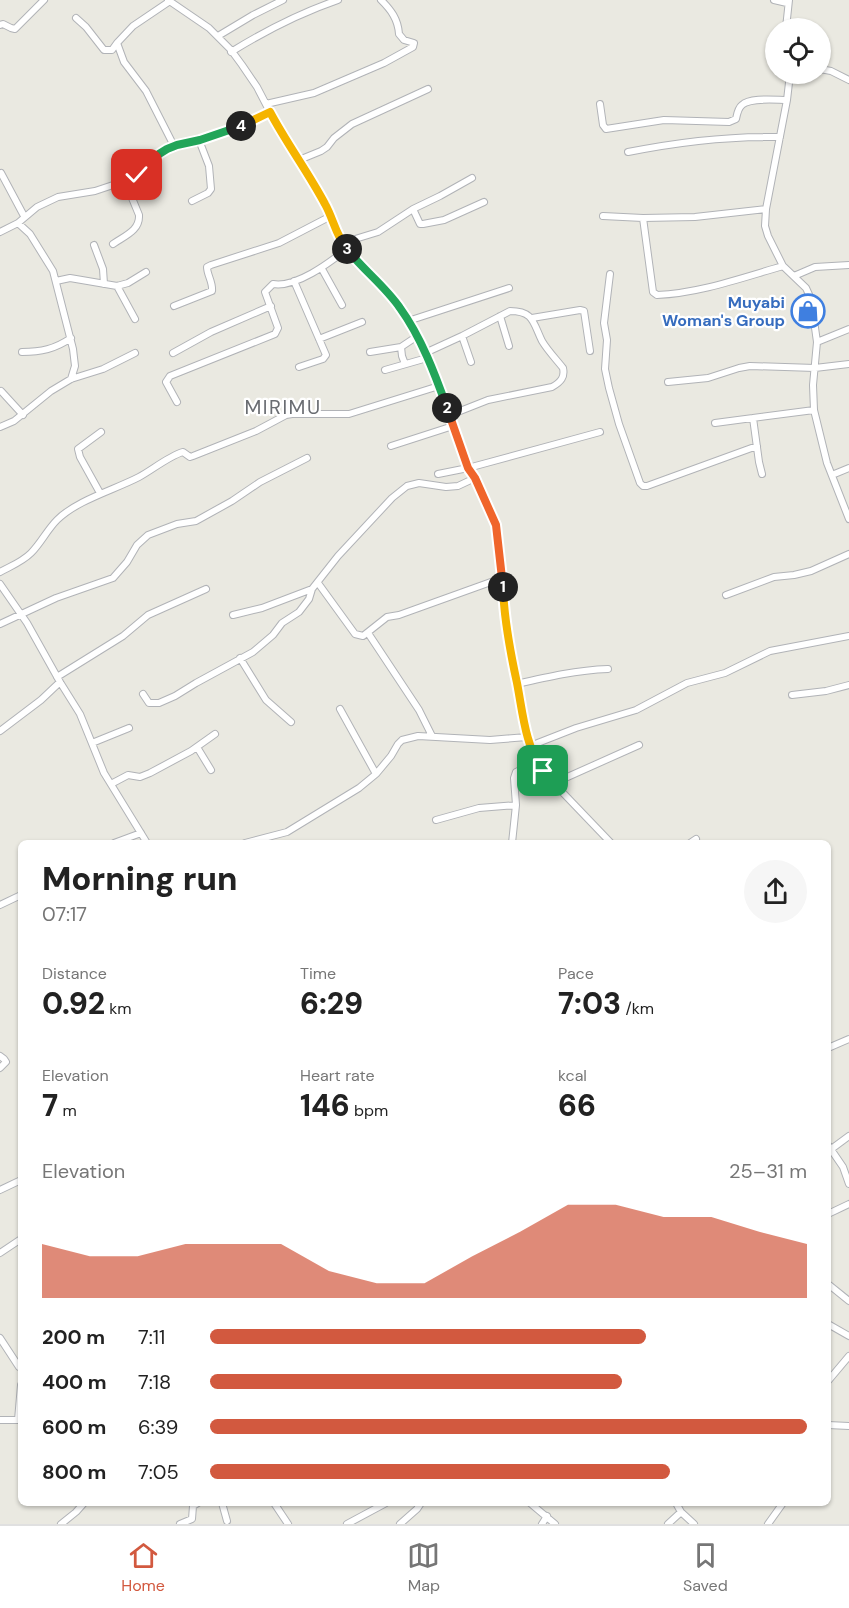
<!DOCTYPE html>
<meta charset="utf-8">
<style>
:root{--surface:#fff;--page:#f6f6f6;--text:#222;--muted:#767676;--line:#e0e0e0;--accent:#d2593f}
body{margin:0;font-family:"DM Sans",sans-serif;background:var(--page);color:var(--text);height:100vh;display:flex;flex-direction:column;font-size:22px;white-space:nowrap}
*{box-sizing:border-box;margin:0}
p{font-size:20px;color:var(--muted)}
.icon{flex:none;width:33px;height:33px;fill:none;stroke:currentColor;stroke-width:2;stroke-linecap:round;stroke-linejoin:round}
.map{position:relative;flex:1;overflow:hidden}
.drawer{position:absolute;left:18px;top:840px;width:813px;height:666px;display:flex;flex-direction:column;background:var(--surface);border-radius:9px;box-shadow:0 2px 4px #0004}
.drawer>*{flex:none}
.tools{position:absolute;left:765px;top:18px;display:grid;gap:12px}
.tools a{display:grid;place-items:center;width:66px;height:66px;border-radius:50%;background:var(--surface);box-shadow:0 2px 4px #0004;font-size:30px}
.pin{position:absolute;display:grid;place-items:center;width:51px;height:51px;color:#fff;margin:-26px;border-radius:12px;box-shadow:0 3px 9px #0006}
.km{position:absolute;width:30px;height:30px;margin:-15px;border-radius:50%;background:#222;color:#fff;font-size:16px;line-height:30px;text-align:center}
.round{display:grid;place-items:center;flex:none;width:63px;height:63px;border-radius:32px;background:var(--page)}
.head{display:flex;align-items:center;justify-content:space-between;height:102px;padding:0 24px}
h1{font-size:33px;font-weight:800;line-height:45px}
.stats{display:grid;grid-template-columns:repeat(3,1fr);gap:9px;height:102px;padding:6px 24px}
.stats div{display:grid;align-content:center}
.stats b{font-size:30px;font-weight:800}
.stats small{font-size:16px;font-weight:400}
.stats p{font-size:16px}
.chart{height:168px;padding:12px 24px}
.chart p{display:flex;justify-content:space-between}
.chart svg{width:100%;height:108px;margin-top:6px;fill:var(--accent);opacity:.7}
ul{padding:0 24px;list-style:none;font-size:20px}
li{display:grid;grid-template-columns:96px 72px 1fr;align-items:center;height:45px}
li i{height:15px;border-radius:8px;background:var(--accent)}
.tabs{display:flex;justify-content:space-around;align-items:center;height:84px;border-top:2px solid var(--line);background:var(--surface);font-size:16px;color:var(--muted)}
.tabs a{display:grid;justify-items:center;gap:3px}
.tabs .current{color:var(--accent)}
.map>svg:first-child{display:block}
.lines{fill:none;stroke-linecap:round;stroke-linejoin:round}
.minor-casing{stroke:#b1b3b7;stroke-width:8}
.minor{stroke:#fff;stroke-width:6}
.split-1-casing{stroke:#fff;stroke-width:12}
.split-2-casing{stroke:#fff;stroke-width:12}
.split-3-casing{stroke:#fff;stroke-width:12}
.split-4-casing{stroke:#fff;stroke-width:12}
.split-5-casing{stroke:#fff;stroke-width:12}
.split-1{stroke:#f5b400;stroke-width:8}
.split-2{stroke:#f0652b;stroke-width:8}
.split-3{stroke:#22a559;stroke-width:8}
.split-4{stroke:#f5b400;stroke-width:8}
.split-5{stroke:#22a559;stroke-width:8}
.labels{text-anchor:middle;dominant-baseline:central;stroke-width:4.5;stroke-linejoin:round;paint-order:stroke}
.shop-label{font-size:16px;font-weight:bold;fill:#366cbe;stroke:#fff;text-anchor:end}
.quarter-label{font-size:20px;letter-spacing:1.5px;fill:#6a6d72;stroke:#fff}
</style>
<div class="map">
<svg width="849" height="1524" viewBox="0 0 849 1524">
<rect width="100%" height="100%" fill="#eae9e1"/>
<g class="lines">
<defs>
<path id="minor" d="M168 0 209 28 231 50 242 65 257 87 282 135 325 203 342 243 356 261 399 306 408 321 427 358 450 415 468 468 475 478 496 525 502 571 504 614 508 642 527 737 533 755 543 772 611 843
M774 0 787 3
M170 1 133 26 117 43 124 62 146 91 174 146
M76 18 86 27 104 50H112L117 43
M0 25 3 24 11 28 15 29 44 0
M786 28 789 0
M218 36 253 15 283 0
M231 52C265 31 300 13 338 0
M820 69 831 71 849 80
M790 74 787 100 766 209 765 226 768 236 783 266 806 288 811 299 817 342 813 385 814 410 827 463 849 519
M266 104 314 93 384 63 413 47 414 43 404 40 399 34C398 19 391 10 381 0
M600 104 603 125 606 129 664 120 729 122 736 119C737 114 738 108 742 105 750 97 776 100 787 100
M628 152C678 142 730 136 780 137
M299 160 321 151 327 147 334 138 352 124 428 89
M1 173 24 216
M192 201 208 193 211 189 209 166 199 140
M413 209 420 224H423L444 220 484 202
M603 216 643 218 695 217 766 209
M643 218 653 292 657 295C700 293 741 278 783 266
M18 223 30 234 53 271 73 349 75 366 71 379
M0 232 18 223 37 207 58 197 95 191 128 180 137 175 152 163 159 154 177 145 199 140 238 128 270 112
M342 243 378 232 413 209 440 196 472 178
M113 244C124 236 140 231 139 215L125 181
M94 245 103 269 104 284
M322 269 342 305
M610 274 604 323 607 340 605 369 609 388 619 424 640 483 643 486H647L757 446
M794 276 815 267 849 265
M56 281 70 278 117 286 128 283 146 272
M294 281 326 355 323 359 299 367
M117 286 135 319
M174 306 212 291C213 282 207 275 207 267L211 265 279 243 331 216
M500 316 509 346
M532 318 580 310 584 311 590 351
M408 321 509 288
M462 336 471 362
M319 339 362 322
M817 342 849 329
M22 352C41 352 55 349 71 338
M370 352 401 347
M173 353 211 332 271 306
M425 353 462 336 510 311C534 311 533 323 542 341 548 351 556 359 563 368 565 377 561 382 552 387L488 400 450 415
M405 364 402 356 401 347 416 337
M385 370 427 358
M668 382 708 378 739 368 750 366 815 368 849 364
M1 391 23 415
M177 402 166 382 170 376 275 334 278 328 265 292 273 284C296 288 329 263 347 249
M753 418 759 462 762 474
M715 423 814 410
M0 427 14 421 51 391 71 379 103 369 135 353
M391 446 453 426
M438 474 468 468 600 432
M832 475 849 468
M100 493 80 457 78 449 101 432
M0 572C11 566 22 562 31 553 41 543 47 530 57 520 77 500 114 490 139 477 152 470 169 456 183 452L190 457 193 456 256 431 286 415 292 414H349L439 386
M318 583 355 634 363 636 387 617 399 615 502 578
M0 584 27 623 60 682 80 714 104 773 147 843
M726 595 774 577 794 575 811 571 849 554
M233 615 262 608 312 589
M0 624 56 598 113 578 127 562 137 545 148 535 177 524 196 521 232 501 260 482 307 458
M368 633 419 710 432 736
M240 658 266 700 291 722
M57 677 123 636 148 615 206 589
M517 684C547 677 577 670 608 669
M143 694 149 703H159L175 696 196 683 253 652 273 635 282 623 299 612 309 599 312 589 338 556 392 498 407 486 419 483 446 487 458 486 475 478
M792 695 826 691 849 685
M340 709 376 774
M0 731 41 700 60 682
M92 743 129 728
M530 746 576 728 636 710 687 683 725 673 770 651 849 636
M197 747 211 770
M554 783 639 745
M111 784 128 775 140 777 150 773 191 751 215 734
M436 820 479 808 516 805
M114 843 141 833
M245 843 287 832 359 788 376 774 391 756 398 744 402 740 418 736 490 740 527 737
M512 843 516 805 514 778 516 772 537 762
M690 843 696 839
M0 905 21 895
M828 1048 849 1039
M0 1056 4 1059 6 1062 0 1068
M828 1145 843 1167 849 1184
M830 1150 849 1136
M0 1190 21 1180
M828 1214 849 1204
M0 1253 21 1239
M828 1284 849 1301
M828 1324 849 1336
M0 1338 19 1367 21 1368
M828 1381 849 1356
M0 1420H20
M18 1420 21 1385
M828 1425 849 1426
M222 1503 227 1521
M274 1503 288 1524
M530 1503 555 1524
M676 1503 681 1512 694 1524
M61 1524 76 1512 84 1503
M180 1524 192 1519 193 1506 198 1503
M347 1524 386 1503
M400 1524 417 1509 421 1503
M542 1524 547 1516
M668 1524 681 1512
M768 1524 783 1503"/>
</defs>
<use href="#minor" class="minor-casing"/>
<use href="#minor" class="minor"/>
</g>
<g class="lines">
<defs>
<path id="split-1" d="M503 587C504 620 510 651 517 683 523 714 525 745 543 771"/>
<path id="split-2" d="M447 408 468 468 475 478 496 525 503 587"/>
<path id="split-3" d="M347 249C363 270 385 286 400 308 421 337 435 374 447 408"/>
<path id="split-4" d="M241 126 270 112C287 144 308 172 325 204 333 218 336 236 347 249"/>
<path id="split-5" d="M137 175 152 163 159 154 167 149 177 145 200 140 241 126"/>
</defs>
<use href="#split-1" class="split-1-casing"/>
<use href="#split-2" class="split-2-casing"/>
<use href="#split-3" class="split-3-casing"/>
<use href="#split-4" class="split-4-casing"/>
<use href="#split-5" class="split-5-casing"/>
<use href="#split-1" class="split-1"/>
<use href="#split-2" class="split-2"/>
<use href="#split-3" class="split-3"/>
<use href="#split-4" class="split-4"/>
<use href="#split-5" class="split-5"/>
</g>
<defs>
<symbol id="shop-ring" viewBox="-11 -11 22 22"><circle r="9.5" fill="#fff" stroke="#3f7fe0" stroke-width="1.5"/><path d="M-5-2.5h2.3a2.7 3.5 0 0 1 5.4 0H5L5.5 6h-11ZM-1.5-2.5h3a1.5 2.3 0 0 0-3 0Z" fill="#3f7fe0"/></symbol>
</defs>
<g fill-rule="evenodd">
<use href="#shop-ring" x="789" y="292" width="38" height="38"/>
</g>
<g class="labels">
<g class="shop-label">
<text x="785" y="302">Muyabi<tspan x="785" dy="18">Woman's Group</tspan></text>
</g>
<g class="quarter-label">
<text x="283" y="407">MIRIMU</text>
</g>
</g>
</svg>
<div class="tools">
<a><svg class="icon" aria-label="locate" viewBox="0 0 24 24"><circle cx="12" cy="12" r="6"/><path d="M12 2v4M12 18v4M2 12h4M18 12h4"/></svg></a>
</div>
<div class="pin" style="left:543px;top:771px;background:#1e9e55"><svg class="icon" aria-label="arrive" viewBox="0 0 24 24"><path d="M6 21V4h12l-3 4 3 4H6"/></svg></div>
<div class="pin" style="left:137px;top:175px;background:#d93025"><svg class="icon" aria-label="check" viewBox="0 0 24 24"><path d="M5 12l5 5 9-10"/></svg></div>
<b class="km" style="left:503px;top:587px">1</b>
<b class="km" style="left:447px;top:408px">2</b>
<b class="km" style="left:347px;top:249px">3</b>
<b class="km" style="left:241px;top:126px">4</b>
<section class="drawer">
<div class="head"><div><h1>Morning run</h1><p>07:17</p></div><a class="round"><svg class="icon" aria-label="share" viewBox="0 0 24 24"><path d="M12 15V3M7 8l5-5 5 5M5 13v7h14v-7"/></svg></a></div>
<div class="stats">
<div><p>Distance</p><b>0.92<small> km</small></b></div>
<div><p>Time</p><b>6:29</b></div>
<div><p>Pace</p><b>7:03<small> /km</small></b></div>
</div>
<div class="stats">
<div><p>Elevation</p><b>7<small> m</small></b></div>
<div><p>Heart rate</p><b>146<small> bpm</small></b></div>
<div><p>kcal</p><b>66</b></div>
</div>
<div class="chart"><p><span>Elevation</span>25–31 m</p>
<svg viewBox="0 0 160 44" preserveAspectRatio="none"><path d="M0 44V22L10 27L20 27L30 22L40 22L50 22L60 33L70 38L80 38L90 27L100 17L110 6L120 6L130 11L140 11L150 17L160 22V44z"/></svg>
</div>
<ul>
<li><b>200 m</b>7:11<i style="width:73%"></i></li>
<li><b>400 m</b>7:18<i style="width:69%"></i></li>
<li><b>600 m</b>6:39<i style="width:100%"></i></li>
<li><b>800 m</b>7:05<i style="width:77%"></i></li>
</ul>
</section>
</div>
<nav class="tabs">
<a class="current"><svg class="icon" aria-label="home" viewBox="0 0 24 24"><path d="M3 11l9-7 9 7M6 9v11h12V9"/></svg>Home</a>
<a><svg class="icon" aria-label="map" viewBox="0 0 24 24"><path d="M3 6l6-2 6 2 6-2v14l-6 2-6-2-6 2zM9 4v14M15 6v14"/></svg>Map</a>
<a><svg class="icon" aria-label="saved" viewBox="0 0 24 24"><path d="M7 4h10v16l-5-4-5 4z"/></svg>Saved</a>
</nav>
